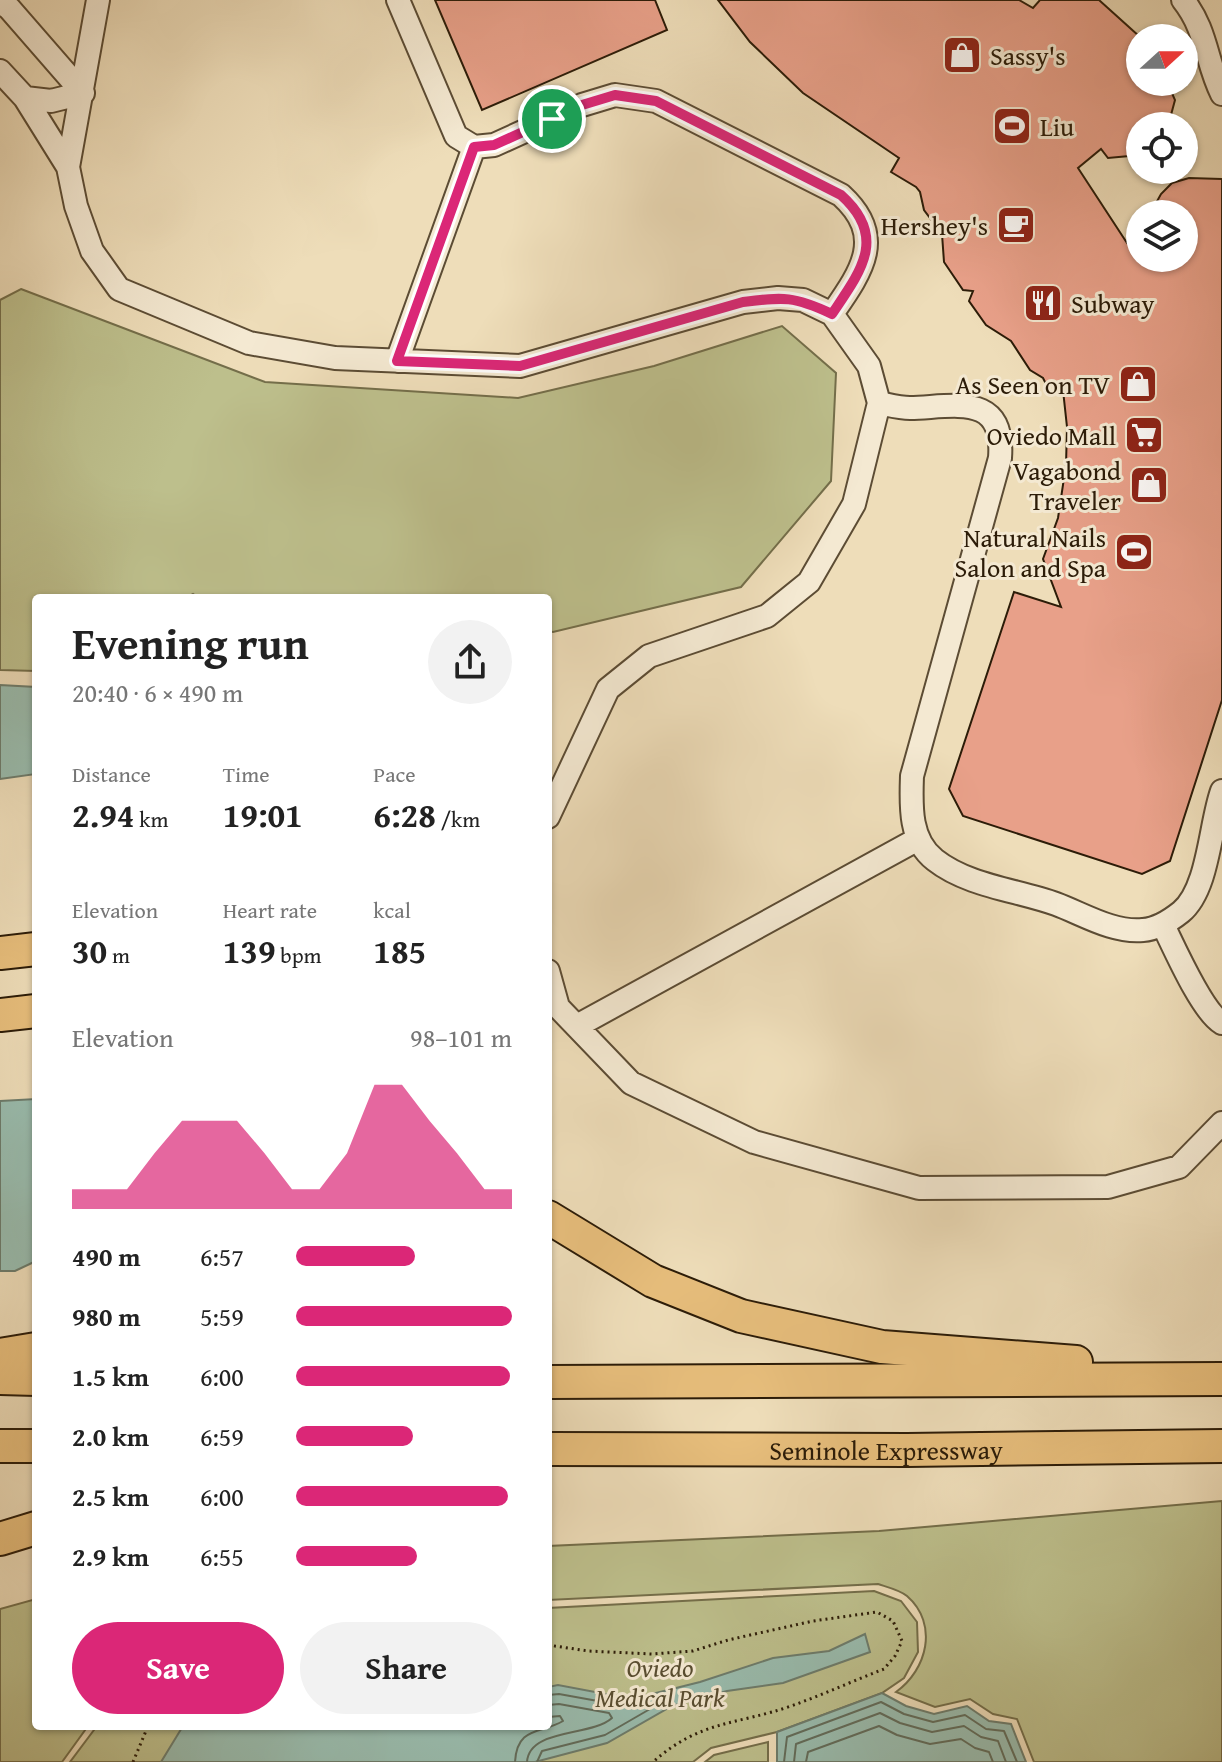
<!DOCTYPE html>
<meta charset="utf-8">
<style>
:root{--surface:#fff;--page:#f2f2f2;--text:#222;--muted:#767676;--accent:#db2777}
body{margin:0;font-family:"Gentium Book Plus",serif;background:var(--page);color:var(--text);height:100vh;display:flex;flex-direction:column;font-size:30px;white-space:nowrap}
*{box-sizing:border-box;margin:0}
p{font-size:26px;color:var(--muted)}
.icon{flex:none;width:44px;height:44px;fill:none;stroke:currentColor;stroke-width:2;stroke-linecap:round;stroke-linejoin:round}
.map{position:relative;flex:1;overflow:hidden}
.sheet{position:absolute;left:32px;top:594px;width:520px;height:1136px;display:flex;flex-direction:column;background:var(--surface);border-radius:8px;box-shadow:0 2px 6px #0004}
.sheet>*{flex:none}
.needle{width:52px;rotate:69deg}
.tools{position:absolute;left:1126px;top:24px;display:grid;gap:16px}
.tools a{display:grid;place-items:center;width:72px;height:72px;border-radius:50%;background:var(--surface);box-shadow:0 2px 6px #0004;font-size:40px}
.pin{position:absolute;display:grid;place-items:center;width:68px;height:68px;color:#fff;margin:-34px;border:4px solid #fff;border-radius:50%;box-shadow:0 2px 8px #0007}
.round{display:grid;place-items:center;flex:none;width:84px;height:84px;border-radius:42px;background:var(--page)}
.summary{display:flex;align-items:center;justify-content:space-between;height:136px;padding:0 40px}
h1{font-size:44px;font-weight:800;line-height:60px}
.figures{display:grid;grid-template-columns:repeat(3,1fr);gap:12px;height:136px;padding:8px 40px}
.figures div{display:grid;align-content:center}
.figures b{font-size:34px;font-weight:800}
.figures small{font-size:22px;font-weight:400}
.figures p{font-size:22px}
.chart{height:224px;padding:16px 40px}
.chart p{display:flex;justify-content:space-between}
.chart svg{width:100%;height:144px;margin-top:8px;fill:var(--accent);opacity:.7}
.primary-button{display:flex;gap:16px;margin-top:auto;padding:16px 40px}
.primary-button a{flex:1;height:92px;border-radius:48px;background:var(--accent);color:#fff;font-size:32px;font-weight:800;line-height:92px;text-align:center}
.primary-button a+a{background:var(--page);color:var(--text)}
ul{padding:0 40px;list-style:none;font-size:26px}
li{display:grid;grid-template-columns:128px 96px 1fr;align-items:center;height:60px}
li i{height:20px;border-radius:10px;background:var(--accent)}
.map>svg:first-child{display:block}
.green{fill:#bdbf8c;stroke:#746e4a;stroke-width:2}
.water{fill:#99bcae;stroke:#6d7c6c;stroke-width:2}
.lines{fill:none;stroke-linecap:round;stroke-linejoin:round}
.shore{stroke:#626c5b;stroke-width:2}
.building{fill:#e8a089;stroke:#2c1c08;stroke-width:2}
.minor-casing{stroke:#5c4c34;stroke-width:26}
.highway-casing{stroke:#2c1c08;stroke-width:36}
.path{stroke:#2c1c08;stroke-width:3;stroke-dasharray:2 4;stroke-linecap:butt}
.minor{stroke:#f4e9d2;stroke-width:22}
.highway{stroke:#e7be7c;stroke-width:32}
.route-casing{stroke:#fff;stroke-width:16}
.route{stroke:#db2777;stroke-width:10}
.labels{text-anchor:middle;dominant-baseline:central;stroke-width:6;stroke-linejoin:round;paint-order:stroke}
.poi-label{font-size:26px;fill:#2c1c08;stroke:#f4e9d2;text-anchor:end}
.street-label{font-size:26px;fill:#2c1c08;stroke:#f4e9d2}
.park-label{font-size:26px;font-style:italic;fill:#584d30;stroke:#f4e9d2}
</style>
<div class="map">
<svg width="1222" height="1762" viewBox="0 0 1222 1762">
<rect width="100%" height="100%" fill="#eeddb9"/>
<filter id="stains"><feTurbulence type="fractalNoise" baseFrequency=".0025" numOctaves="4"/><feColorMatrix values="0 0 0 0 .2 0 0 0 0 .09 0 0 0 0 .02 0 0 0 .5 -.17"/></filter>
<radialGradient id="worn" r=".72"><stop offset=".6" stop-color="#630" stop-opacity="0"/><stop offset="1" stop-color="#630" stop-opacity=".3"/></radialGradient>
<path class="green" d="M21 289 265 382 518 398 654 366 782 326 836 373 831 481 741 587 553 632 548 631V598H199L193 594 186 598H36V671L0 670V300Z
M1222 1501V1762H1034L1017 1719 993 1714 970 1699 935 1707 896 1692C927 1670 939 1624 907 1596 900 1590 887 1587 878 1584L548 1600V1546L879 1531Z
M874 1591 901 1601 917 1622 918 1652 904 1678 882 1693 777 1732 711 1748 693 1762H70L97 1726H548V1608Z
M36 1599V1726H88L62 1762H0V1609Z
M768 1742V1762H705L714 1755Z"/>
<path class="water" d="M0 685 36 687V774L0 779Z
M36 1099V1261L15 1271H0V1101Z
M865 1634 870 1652 783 1683 727 1691 672 1706 607 1743 535 1762H161L183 1726H548V1687L558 1685 632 1699 700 1682 773 1658 829 1651Z
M882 1693 906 1706 934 1714 967 1706 989 1721 1011 1724 1026 1762H777V1732Z"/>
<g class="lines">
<path class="shore" d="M515 1762C517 1726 541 1734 563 1721L560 1716 548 1717
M527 1762C529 1728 591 1737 612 1718L609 1713 559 1704 548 1705
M537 1762 542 1751 605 1735 650 1709 646 1704 631 1707 559 1694 548 1695
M784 1762 787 1737 881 1702 904 1714 933 1722 965 1715 986 1729 1004 1731 1017 1762
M794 1762 796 1744 880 1713 900 1723 932 1732 964 1726 981 1737 998 1741 1006 1762
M806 1762 808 1752 879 1726 897 1735 930 1744 961 1739 975 1748 989 1752 993 1762"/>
</g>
<path class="building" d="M435 0H655L667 30 482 110Z
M718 0H1019L1033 8 1040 0H1099L1140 37V82H1180L1171 91 1175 100 1168 126H1140V155L1108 158 1101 149 1078 168 1127 243 1140 236V258H1184V214H1150L1161 194 1172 183 1189 178 1222 179V700L1170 861 1142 874 963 816 949 789 1014 592 1061 607 1043 559 1058 518 1066 465 1067 427 1062 381 1046 384 1043 378 1030 370 1011 341 986 325 969 301 973 291 963 290 944 262 942 234 924 210 920 192 916 187 891 172 899 158 803 93 750 42Z"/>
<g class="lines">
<defs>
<path id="minor" d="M398 0 456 136 474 147 494 145 582 105 615 95 656 101 841 195C887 237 861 272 832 314
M1183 0C1207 30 1206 62 1222 94
M0 2 9 8 83 93
M0 71 25 98 68 167 76 206 92 251 119 289 249 343 335 358 520 366 743 302 778 298 803 300 832 314 869 366 879 403 854 504 809 582 767 616 649 656 608 689 548 817
M25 98 51 101 83 93
M68 167 98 0
M397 361 474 147
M879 403C889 405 900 408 910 408 955 407 1005 392 1000 458L912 776C911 805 909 840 935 860 968 886 1017 890 1056 904 1083 914 1113 933 1143 930 1157 929 1171 920 1181 912 1209 889 1210 824 1222 791
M1163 925C1174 947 1202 1012 1222 1023
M548 971 558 1007 631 1083 754 1142 919 1188 1108 1187 1179 1167 1222 1123
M577 1026 918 839"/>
<g id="highway">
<path d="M0 953 36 949"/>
<path d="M0 1015 36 1011"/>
<path d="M548 1217 653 1281 741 1316 882 1347 1076 1362"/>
<path d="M0 1355 36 1349"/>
<path d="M0 1378 36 1379"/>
<path d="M548 1382 1222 1379"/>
<path d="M0 1446H36"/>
<path id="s1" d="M548 1449 907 1450 1222 1446"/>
<path d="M0 1539 36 1528"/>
</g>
</defs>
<use href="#minor" class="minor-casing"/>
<use href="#highway" class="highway-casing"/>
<path class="path" d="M548 1645 588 1651 652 1654 693 1651 728 1640 813 1621 877 1612 893 1621 902 1641 895 1656 884 1669C853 1681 822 1695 791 1706 737 1725 700 1720 653 1762
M133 1762 148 1726"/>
<use href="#minor" class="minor"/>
<use href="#highway" class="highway"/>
</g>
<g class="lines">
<defs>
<path id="route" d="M615 95 656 101 841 195C888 237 861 271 832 314 794 296 784 297 743 302L520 366 397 361 474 147 494 145 582 105Z"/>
</defs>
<use href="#route" class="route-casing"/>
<use href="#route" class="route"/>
</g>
<defs>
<symbol id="shop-square" viewBox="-11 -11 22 22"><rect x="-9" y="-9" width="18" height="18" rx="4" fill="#8f2418" stroke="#f4e9d2"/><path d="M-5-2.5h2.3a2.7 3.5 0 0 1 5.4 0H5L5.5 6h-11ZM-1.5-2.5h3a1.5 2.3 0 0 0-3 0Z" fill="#fff"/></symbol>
<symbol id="stadium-square" viewBox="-11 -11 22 22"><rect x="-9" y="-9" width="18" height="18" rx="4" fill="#8f2418" stroke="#f4e9d2"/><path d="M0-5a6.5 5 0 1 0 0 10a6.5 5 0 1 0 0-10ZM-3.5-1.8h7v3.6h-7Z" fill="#fff"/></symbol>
<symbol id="cafe-square" viewBox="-11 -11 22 22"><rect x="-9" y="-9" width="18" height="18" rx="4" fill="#8f2418" stroke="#f4e9d2"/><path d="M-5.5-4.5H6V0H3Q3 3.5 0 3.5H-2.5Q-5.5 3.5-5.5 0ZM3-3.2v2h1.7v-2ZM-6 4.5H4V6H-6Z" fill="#fff"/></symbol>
<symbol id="restaurant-square" viewBox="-11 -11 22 22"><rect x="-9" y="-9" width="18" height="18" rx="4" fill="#8f2418" stroke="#f4e9d2"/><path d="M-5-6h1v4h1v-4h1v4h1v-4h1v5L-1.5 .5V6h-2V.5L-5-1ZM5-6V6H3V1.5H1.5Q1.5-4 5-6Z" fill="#fff"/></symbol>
<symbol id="supermarket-square" viewBox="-11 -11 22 22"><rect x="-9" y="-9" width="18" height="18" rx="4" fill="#8f2418" stroke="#f4e9d2"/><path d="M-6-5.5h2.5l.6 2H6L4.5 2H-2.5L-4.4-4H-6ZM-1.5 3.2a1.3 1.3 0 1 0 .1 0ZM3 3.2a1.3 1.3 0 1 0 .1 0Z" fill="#fff"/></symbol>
</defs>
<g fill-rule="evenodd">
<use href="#shop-square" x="940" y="33" width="44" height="44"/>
<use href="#stadium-square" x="990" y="104" width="44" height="44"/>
<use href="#cafe-square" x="994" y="203" width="44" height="44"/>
<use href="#restaurant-square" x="1021" y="281" width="44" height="44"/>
<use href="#shop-square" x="1116" y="362" width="44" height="44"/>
<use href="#supermarket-square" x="1122" y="413" width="44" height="44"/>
<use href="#shop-square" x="1127" y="463" width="44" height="44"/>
<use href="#stadium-square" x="1112" y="530" width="44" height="44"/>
</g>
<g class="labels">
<g class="poi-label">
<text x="990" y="55" text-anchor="start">Sassy's</text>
<text x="1040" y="126" text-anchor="start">Liu</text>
<text x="988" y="225">Hershey's</text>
<text x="1071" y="303" text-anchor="start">Subway</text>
<text x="1110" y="384">As Seen on TV</text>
<text x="1116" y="435">Oviedo Mall</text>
<text x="1121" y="470">Vagabond<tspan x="1121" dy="30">Traveler</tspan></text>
<text x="1106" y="537">Natural Nails<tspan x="1106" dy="30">Salon and Spa</tspan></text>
</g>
<g class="street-label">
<text stroke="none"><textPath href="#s1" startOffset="338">Seminole Expressway</textPath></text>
</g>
<g class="park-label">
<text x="660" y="1667">Oviedo<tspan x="660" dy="30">Medical Park</tspan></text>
</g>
</g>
<rect width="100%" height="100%" filter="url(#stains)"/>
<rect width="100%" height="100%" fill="url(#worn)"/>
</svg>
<div class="tools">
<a><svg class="needle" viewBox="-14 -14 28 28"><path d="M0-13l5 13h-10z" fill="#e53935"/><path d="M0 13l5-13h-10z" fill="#767676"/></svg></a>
<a><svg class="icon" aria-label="locate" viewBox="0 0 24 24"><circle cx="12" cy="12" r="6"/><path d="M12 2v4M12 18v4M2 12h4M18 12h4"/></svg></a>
<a><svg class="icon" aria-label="layers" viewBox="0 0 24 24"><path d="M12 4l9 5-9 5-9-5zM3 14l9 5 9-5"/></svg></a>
</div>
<div class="pin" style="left:552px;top:119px;background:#1e9e55"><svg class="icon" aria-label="arrive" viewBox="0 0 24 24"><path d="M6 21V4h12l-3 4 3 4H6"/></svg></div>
<section class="sheet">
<div class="summary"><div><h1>Evening run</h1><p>20:40 · 6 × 490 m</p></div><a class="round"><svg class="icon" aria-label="share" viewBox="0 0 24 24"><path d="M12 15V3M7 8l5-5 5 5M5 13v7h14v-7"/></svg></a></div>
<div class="figures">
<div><p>Distance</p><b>2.94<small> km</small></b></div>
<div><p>Time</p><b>19:01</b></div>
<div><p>Pace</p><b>6:28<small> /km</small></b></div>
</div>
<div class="figures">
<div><p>Elevation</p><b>30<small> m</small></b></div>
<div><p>Heart rate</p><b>139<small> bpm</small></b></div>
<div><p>kcal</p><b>185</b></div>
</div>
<div class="chart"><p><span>Elevation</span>98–101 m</p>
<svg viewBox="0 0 160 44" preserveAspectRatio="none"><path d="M0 44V38L10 38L20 38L30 27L40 17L50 17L60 17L70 27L80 38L90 38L100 27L110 6L120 6L130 17L140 27L150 38L160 38V44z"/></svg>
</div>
<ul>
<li><b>490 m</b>6:57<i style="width:55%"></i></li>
<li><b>980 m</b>5:59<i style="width:100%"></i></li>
<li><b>1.5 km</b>6:00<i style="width:99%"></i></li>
<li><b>2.0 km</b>6:59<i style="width:54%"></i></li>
<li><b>2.5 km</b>6:00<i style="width:98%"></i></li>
<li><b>2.9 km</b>6:55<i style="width:56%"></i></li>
</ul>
<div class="primary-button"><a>Save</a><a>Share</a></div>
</section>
</div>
